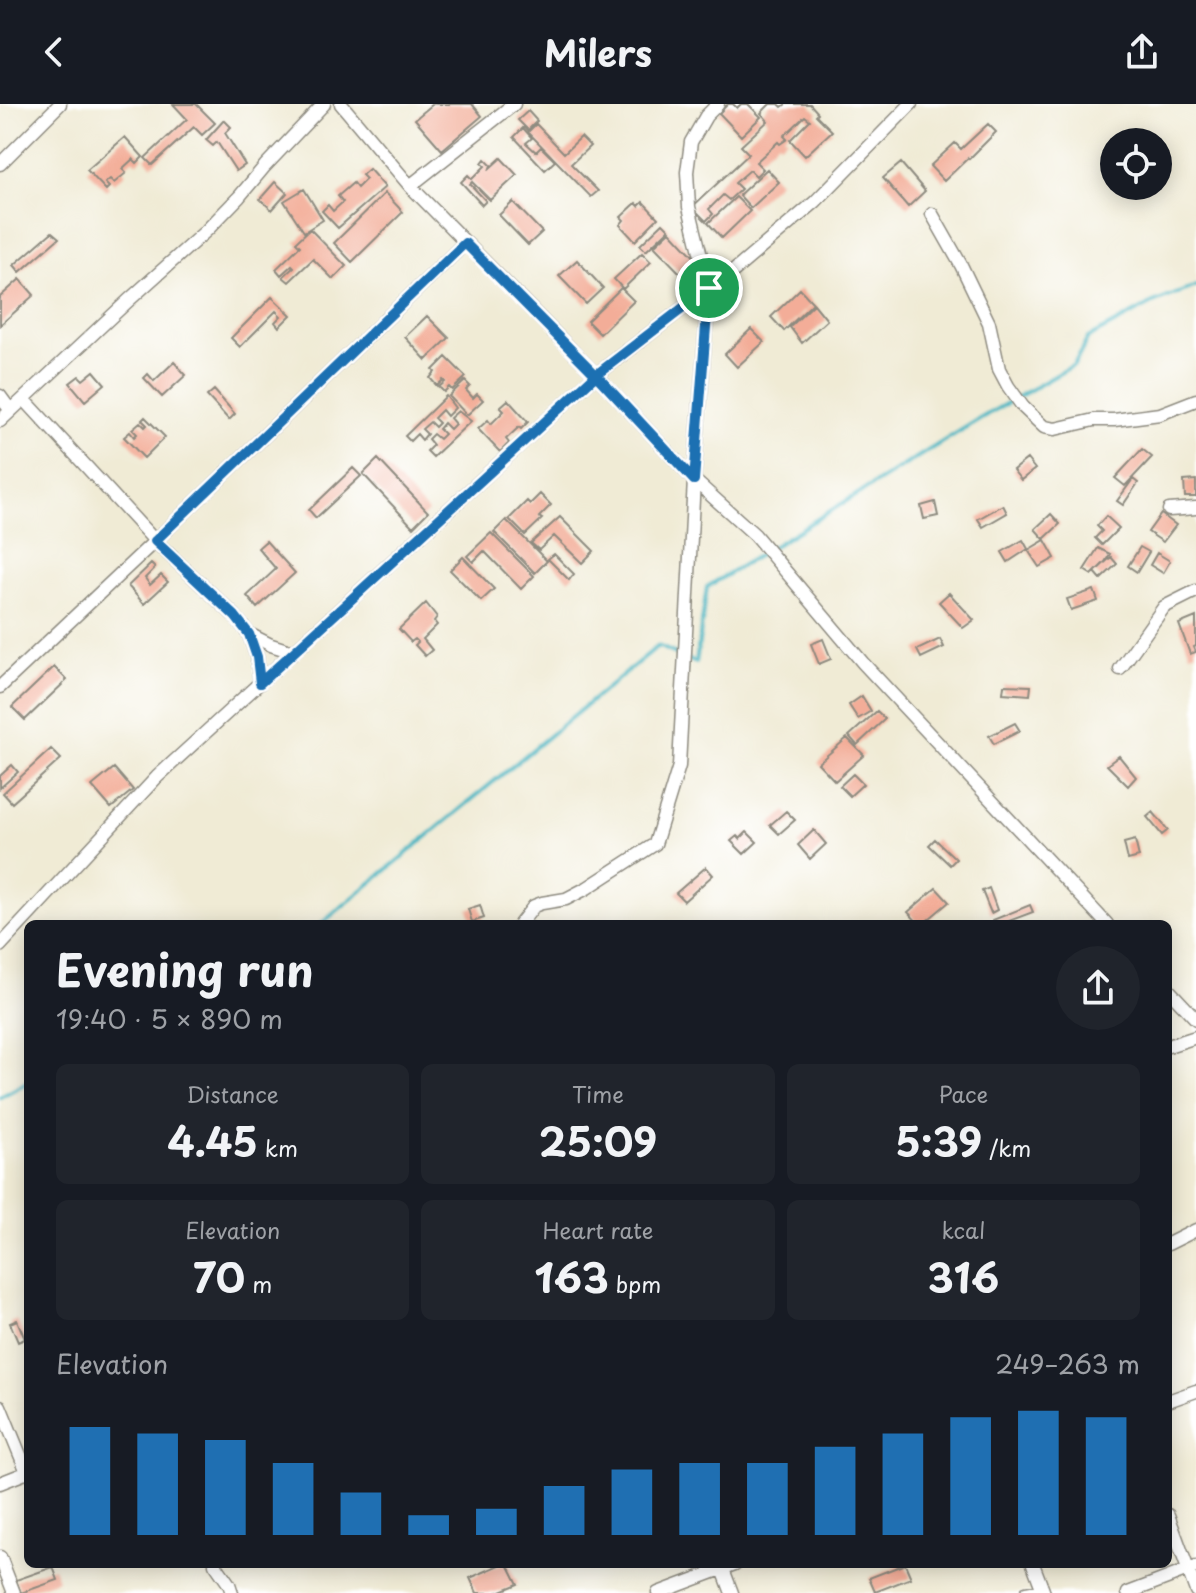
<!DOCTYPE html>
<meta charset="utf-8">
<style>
:root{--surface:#171b24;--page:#20242c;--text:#f1f3f6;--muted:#9ea1a6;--accent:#1f6fb2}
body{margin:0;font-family:"Playpen Sans",sans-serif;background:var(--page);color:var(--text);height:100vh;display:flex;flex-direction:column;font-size:30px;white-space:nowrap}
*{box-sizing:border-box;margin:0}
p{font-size:26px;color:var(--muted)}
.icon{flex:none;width:44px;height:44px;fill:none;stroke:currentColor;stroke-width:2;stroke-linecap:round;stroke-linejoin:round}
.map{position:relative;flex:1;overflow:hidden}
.drawer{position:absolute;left:24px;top:816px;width:1148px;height:648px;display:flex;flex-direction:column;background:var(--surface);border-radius:12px;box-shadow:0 4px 20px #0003}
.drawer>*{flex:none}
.tools{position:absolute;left:1100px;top:24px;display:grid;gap:16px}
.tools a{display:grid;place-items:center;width:72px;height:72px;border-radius:50%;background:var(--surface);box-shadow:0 4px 20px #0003;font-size:40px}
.pin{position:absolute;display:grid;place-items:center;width:68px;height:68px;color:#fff;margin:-34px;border:4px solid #fff;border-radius:50%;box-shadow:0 2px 8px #0007}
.round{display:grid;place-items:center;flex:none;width:84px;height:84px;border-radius:42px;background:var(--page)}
.overview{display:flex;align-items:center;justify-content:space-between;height:136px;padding:0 32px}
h1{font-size:44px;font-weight:700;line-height:60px}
.figures{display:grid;grid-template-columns:repeat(3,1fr);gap:12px;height:136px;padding:8px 32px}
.figures div{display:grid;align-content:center;border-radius:12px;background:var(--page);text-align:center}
.figures b{font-size:40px;font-weight:700}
.figures small{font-size:22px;font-weight:400}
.figures p{font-size:22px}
.chart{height:224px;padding:16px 32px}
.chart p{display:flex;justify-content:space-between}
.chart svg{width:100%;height:144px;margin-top:8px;stroke:var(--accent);stroke-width:6}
header{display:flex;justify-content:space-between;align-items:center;height:104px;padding:0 32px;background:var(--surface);font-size:36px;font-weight:700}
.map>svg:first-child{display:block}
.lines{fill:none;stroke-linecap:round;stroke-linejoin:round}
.stream{stroke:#48b6c2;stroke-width:4}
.building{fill:#f3ad98}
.street-casing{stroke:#8e8b80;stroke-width:15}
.street{stroke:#fff;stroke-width:12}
.route-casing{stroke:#fff;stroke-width:16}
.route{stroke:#1f6fb2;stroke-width:10}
</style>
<header><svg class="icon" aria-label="back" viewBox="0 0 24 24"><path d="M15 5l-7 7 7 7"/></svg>Milers<svg class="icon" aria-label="share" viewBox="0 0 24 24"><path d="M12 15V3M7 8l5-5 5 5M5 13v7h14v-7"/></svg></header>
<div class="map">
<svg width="1196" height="1489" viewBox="0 0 1196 1489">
<rect width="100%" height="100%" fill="#fff"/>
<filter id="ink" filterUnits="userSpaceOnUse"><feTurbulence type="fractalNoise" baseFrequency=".0125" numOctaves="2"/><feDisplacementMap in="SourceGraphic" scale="16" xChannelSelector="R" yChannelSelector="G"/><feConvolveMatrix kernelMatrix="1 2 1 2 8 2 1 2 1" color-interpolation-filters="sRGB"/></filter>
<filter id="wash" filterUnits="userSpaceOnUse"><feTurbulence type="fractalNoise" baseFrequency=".006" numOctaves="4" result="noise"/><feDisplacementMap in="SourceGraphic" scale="32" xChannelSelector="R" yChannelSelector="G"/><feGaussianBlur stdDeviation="1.8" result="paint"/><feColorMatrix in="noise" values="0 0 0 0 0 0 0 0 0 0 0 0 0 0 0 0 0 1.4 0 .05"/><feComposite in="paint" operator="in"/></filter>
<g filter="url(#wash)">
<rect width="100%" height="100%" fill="#f0ebd5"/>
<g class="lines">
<path class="stream" d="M321 820 658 542 696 559 707 483 981 314 1074 261 1088 234 1153 199 1196 182
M0 993 28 978"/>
</g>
<g id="blocks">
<path class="building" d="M173 0H196L215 19 202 31 194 23 152 61 145 54 187 15Z
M433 0H472L482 12 442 46 415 15Z
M728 0H733L737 4 741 0H748L761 13 741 32 719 9Z
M770 0H779L782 3 786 0H810L818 9 816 11 832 27 805 52 790 36 810 16 805 12 784 32 787 35 780 40 778 38 756 58 763 65 756 72 750 66 735 79 741 85 729 96 723 91 709 105 713 110 706 117 692 103 749 50 741 42 768 17 761 9Z
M528 7 537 17 528 26 518 16Z
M224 16 231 23 225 29 245 61 236 67 217 38 213 42 206 36Z
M536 20 564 49 581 33 590 42 571 60 598 87 591 93 528 28Z
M988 20 996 28 969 55 968 54 944 77 930 62 955 39 961 45Z
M523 24 532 34 526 39 536 48 541 43 555 57 545 66 514 33Z
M125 33 143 53 137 59 133 55 122 65 126 69 114 79 110 75 105 79 109 83 106 86 87 66Z
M501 54 517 71 490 96 472 78 470 80 486 97 482 101 461 78 468 71 472 75 485 62 482 59 485 55 491 61 490 64Z
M901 59 925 87 908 103 883 74Z
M369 65 385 83 338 124 322 107 328 101 333 107 343 98 338 92 353 79 357 84 366 75 362 71Z
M767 65 779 78 751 104 739 91Z
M275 78 287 89 272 106 260 95Z
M304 85 323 116 304 128 284 97Z
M385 89 403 108 352 158 334 139Z
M736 93 750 107 722 134 708 119Z
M513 98 542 128 528 141 499 111Z
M643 98 658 114 635 137 620 121 624 116 621 113 636 99 639 102Z
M663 119 669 125 646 147 640 141Z
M310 125 346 162 333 175 313 155 289 178 283 173 294 163 292 161 281 171 276 165 300 142 296 138Z
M670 127 699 158 684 173 654 142Z
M52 128 59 134 20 168 14 161Z
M642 149 651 158 623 185 614 175Z
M577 156 603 184 586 200 559 172Z
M20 175 34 191 0 221V193Z
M621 184 634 197 600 230 587 217Z
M800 185 813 199 784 227 771 213Z
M272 193 291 211 279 223 275 218 281 212 276 207 240 243 231 234Z
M814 200 827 216 802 239 790 223Z
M427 212 449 234 426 256 405 233Z
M751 225 764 238 737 263 725 250Z
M446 253 466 273 452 286 449 283 444 288 439 283 445 278 443 276 437 282 430 274 435 268 433 266Z
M174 258 186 271 162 293 144 274 148 270 154 277Z
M94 267 105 280 85 297 70 279 79 272 83 276Z
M465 277 470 282 466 286 473 294 477 290 483 296 467 311 449 292Z
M214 286 235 310 229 316 207 292Z
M446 292 455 304 447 312 442 306 434 314 439 319 435 323 430 318 422 325 427 330 422 336 417 330 410 337 405 332Z
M508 296 528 318 521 325 519 323 506 335 509 339 500 348 478 325 488 316 491 320 504 307 500 303Z
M458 307 471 317 433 353 427 347 433 341 428 335 433 330 439 335 444 330 439 325 444 319 450 325 455 320 450 314Z
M145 313 165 333 144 354 124 333 130 328 134 333 137 330 132 325 140 318 145 323 147 321 142 316Z
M1142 345 1152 353 1125 382 1115 374Z
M378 355 428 408 413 423 363 370Z
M1027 355 1035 365 1021 376 1013 366Z
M353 364 361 372 316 414 309 406Z
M1133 375 1138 379 1123 401 1117 397Z
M1196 376V393H1185L1184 377Z
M540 390 551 401 539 413 542 415 525 431 509 415 527 397 530 400Z
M935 398 938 412 924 415 921 402Z
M1003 401 1007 409 983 423 978 415Z
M1051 410 1060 420 1044 435 1035 425Z
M1161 410 1176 421 1163 438 1148 428Z
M1106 412 1119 424 1102 441 1095 434 1102 427 1097 422Z
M560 413 594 447 582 459 554 432 539 446 531 439Z
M506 416 547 457 535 469 494 428Z
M491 429 534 472 521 485 484 447 473 458 467 452Z
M1023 436 1028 445 1008 458 1002 448Z
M1045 436 1055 454 1039 463 1028 446Z
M266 437 295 469 257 504 247 492 276 465 258 444Z
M1140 443 1149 448 1137 468 1128 462Z
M1098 444 1110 450 1105 458 1092 471 1084 466Z
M1157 449 1170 457 1163 469 1150 461Z
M554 450 574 470 569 476 548 455Z
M463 453 494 485 481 497 450 466Z
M1111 453 1117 460 1101 475 1095 468Z
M151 460 155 464 145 474 150 481 161 471 168 478 144 500 128 482Z
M1094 486 1098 497 1071 506 1067 495Z
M949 489 974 516 963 524 939 498Z
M426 499 437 513 434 517 437 521 423 535 432 546 425 552 415 541 418 538 415 535 411 538 399 525Z
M1196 513V542L1194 543 1196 548 1190 550 1179 520Z
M823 535 831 555 819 560 811 540Z
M940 535 944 543 921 554 917 546Z
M54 563 67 576 25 616 12 603Z
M1004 581 1031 582 1030 591 1003 589Z
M862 592 871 607 858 615 849 601Z
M877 607 885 615 857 641 849 632Z
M1015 619 1020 627 994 640 989 632Z
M847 634 864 651 835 677 818 659Z
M51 645 61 655 12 699 3 689Z
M1119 652 1136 673 1128 682 1107 661Z
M12 661 18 668 0 684V672Z
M114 664 133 686 111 704 92 682Z
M853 670 863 680 850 692 840 682Z
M786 707 795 716 779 730 770 721Z
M1153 708 1168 726 1162 731 1147 713Z
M814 726 826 740 810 755 798 741Z
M747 728 757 738 744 750 731 737 737 732 740 735Z
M935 735 956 755 950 761 929 741Z
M1135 736 1139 753 1128 756 1124 739Z
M706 763 713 771 684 797 676 789Z
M936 784 949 798 923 820H919L908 808Z
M989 784 997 806 991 809 982 787Z
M480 801 484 814 472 818 468 805Z
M1030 801 1033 808 1001 820H995L993 816Z
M17 1216 25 1235 18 1238 10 1219Z
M502 1460H508L518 1480 496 1489H477L470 1474Z
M905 1460 911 1474 875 1488 869 1474Z
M53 1463 58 1476 21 1489 16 1476Z"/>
</g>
</g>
<g filter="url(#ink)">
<use href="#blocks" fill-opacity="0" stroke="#8e8b80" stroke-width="2"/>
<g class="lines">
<defs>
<path id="street" d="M341 0 410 82 596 271 694 376 755 431 863 559 1107 820
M0 60 60 0
M410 82 514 0
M932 110 961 161 989 219 999 265 1008 282 1023 303 1044 323 1055 325 1094 316H1114L1160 310 1196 296
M0 292 11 307
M24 295 155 437 235 512 249 530 257 553 260 579
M0 317 129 196 207 126 239 93 265 62 324 0
M1169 406 1196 404
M249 530 271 541 293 548
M1120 565 1164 503 1196 487
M0 583 155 437 465 139
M520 820 534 802 542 799 566 795 587 784 655 740 679 662 694 376 709 184 689 103 687 68 691 38 706 12 718 0
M0 842 157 673 596 271 709 184 729 171 815 98 911 0
M1168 885 1196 915
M1168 942 1196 933
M1168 1140 1196 1126
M1168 1297 1196 1287
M0 1302 27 1368
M0 1379 28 1368
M1168 1411 1196 1487
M0 1453 14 1489
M215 1460 229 1480 232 1489
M721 1460 732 1489
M1033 1460 1044 1489
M658 1489 735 1460
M1026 1489 1043 1486
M1128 1489 1196 1463"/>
</defs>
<use href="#street" class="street-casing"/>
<use href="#street" class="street"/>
</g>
</g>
<g class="lines" filter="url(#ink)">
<defs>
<path id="route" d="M709 184 596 271 260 579 257 553 249 530 235 512 155 437 465 139 596 271 694 376 709 184"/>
</defs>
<use href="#route" class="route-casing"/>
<use href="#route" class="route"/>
</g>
</svg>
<div class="tools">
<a><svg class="icon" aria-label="locate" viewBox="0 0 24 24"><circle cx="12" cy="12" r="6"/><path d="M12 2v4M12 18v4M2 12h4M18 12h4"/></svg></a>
</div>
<div class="pin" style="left:709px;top:184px;background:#1e9e55"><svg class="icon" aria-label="arrive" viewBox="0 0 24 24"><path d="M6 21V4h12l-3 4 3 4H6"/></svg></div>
<section class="drawer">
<div class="overview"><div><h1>Evening run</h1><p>19:40 · 5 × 890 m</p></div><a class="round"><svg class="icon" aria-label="share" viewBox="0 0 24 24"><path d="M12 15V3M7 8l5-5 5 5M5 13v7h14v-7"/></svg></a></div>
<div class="figures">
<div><p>Distance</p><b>4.45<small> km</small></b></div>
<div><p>Time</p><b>25:09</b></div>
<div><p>Pace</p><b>5:39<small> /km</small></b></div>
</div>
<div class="figures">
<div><p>Elevation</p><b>70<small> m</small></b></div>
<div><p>Heart rate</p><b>163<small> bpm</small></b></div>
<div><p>kcal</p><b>316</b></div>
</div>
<div class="chart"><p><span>Elevation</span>249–263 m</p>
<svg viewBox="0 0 160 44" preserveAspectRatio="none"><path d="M5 44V11M15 44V13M25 44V15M35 44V22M45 44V31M55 44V38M65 44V36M75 44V29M85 44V24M95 44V22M105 44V22M115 44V17M125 44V13M135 44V8M145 44V6M155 44V8"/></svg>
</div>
</section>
</div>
